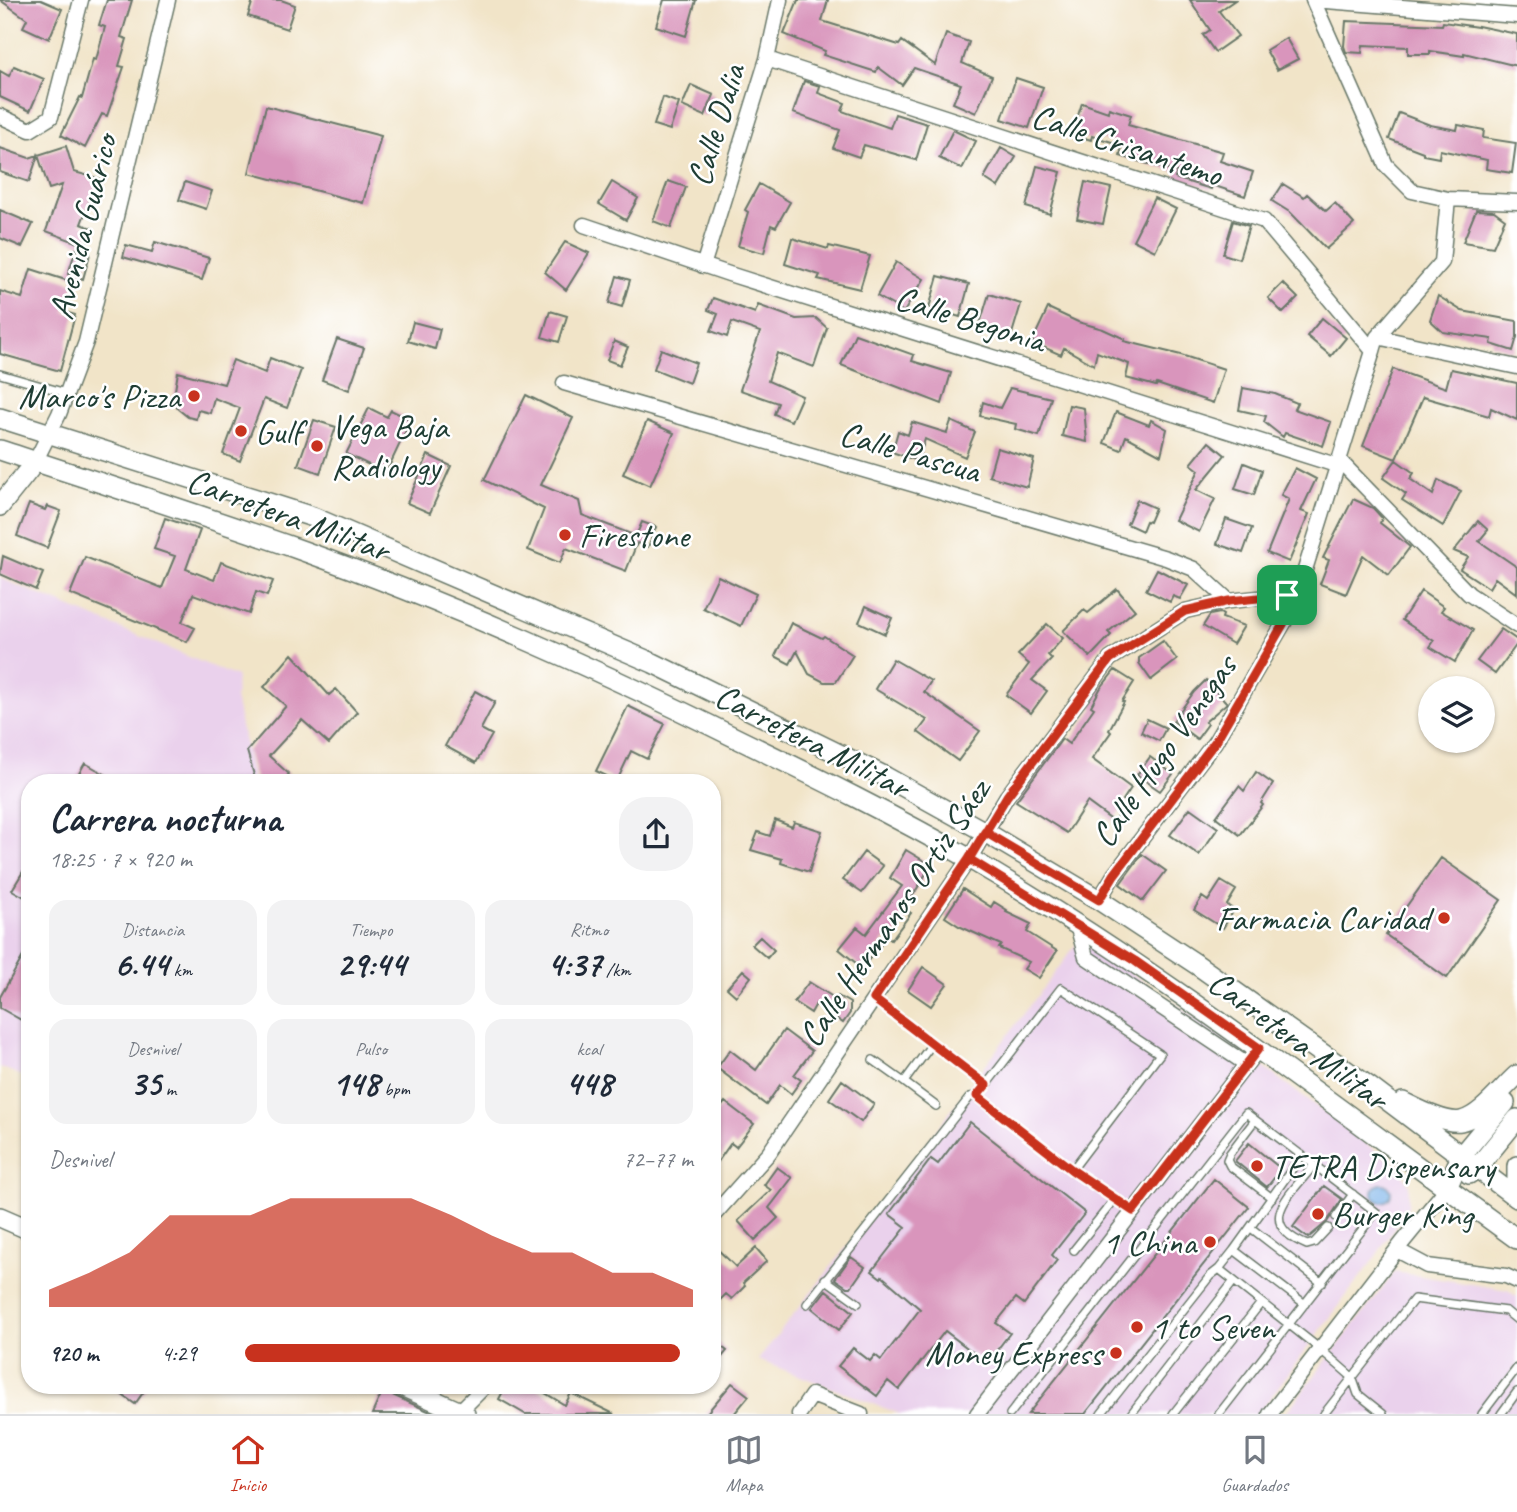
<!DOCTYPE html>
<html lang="es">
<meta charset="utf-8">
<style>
:root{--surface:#fff;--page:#f2f2f3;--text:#1f2937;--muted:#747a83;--line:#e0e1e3;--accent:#c8321e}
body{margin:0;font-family:Caveat,sans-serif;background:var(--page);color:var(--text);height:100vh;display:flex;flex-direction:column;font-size:26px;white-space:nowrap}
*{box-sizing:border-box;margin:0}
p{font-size:23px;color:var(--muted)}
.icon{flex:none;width:38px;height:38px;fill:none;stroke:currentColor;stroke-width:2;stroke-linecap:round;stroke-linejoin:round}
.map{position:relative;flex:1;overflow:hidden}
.panel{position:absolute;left:21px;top:774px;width:700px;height:620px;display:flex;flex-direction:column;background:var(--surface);border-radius:28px;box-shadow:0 2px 5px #0004}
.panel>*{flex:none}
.buttons{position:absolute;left:1418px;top:676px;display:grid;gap:14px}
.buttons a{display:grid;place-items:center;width:77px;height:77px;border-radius:50%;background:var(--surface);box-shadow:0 2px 5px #0004;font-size:35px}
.pin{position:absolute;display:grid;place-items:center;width:60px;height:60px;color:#fff;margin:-30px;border-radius:14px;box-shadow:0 4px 10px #0006}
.round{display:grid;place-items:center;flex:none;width:74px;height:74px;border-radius:28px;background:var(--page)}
.head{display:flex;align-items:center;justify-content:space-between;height:119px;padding:0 28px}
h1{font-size:38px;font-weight:600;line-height:52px}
.figures{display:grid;grid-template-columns:repeat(3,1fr);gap:10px;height:119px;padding:7px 28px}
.figures div{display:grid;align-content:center;border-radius:18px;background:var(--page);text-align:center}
.figures b{font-size:35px;font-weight:600}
.figures small{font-size:19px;font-weight:400}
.figures p{font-size:19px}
.chart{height:196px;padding:14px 28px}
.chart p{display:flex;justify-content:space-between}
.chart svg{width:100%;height:126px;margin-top:7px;fill:var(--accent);opacity:.7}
ul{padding:0 28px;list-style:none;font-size:23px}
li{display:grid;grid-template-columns:112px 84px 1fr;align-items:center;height:52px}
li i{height:18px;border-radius:9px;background:var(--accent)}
.tab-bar{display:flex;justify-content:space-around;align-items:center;height:98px;border-top:2px solid var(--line);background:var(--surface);font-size:19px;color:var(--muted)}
.tab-bar a{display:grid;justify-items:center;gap:4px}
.tab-bar .current{color:var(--accent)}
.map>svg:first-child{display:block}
.built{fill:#ead1ec}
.water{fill:#7bb3ea;stroke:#4d788f;stroke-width:2}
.building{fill:#d995bc}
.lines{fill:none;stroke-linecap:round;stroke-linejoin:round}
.lane-casing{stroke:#687768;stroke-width:10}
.street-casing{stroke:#687768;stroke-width:17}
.secondary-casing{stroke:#687768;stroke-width:22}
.lane{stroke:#fff;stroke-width:7}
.street{stroke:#fff;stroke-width:14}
.secondary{stroke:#fff;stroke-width:19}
.route-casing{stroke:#fff;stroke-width:14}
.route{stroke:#c8321e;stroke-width:9}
.poi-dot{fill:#c8321e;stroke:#fff;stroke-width:2.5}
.labels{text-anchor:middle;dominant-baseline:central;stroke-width:5;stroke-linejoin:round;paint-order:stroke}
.street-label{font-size:35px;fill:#1f3d34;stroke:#fff}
.poi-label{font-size:35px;fill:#1f3d34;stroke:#fff;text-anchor:start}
</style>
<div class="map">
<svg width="1517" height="1414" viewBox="0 0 1517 1414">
<rect width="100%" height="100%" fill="#fff"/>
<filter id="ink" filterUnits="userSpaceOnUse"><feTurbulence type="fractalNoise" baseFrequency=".0143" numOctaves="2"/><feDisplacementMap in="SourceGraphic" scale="14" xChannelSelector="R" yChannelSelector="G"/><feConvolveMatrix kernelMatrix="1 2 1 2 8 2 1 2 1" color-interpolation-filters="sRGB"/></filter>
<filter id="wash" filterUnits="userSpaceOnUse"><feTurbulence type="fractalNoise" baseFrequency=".00686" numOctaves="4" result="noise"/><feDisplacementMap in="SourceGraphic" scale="28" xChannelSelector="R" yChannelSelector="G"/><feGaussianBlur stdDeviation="1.57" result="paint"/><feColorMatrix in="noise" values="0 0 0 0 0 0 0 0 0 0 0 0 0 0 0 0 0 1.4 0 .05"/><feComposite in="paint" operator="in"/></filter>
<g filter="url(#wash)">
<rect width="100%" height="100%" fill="#f1e4c8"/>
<path class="built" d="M0 578 237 677 235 698 253 782H30V1079L0 1067Z
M1081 938 1230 1042 1399 1168 1409 1184 1408 1206 1376 1256 1258 1414H900L758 1360 892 1189Z
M1395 1272 1508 1290 1517 1297V1414H1285Z"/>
<path class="water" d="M1373 1193a9 9 0 1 1 18 0a9 9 0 1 1-18 0Z"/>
<g id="blocks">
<path class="building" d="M0 0H41L62 9 49 39 23 27 27 19Z
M107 0H132L121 37 127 39 119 66 124 67 107 116 102 114 85 148 61 135 80 97 82 98 93 59 96 60 105 27 99 25Z
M253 0H281L295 5 287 29 248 16Z
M664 0H696L686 36 656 26Z
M798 0H828L822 21 899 45 902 41 935 65 946 34 969 42 962 63 992 76 976 113 953 103 961 84 914 68 902 85 878 67 876 72 823 55 825 51 784 34Z
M1190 0H1235L1219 11 1238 36 1215 52 1203 35 1210 30Z
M1346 21 1442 25 1443 22 1478 27V26L1517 34V66L1464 53V56L1430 51V54H1408V47L1363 45 1362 53 1346 52 1344 46Z
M1286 38 1298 59 1277 70 1266 50Z
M14 66 44 79 30 111 0 97V71L9 76Z
M1016 78 1043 87 1029 128 1002 119Z
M804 81 820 86 818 93 845 103 842 111 890 128 895 114 927 124 916 160 864 145 859 157 833 148 840 130 793 113Z
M691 85 714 95 705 116 682 106Z
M663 97 679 103 670 130 654 125Z
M1082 103 1108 112 1109 108 1131 115 1128 125 1223 152 1220 161 1253 172 1245 196 1212 185 1211 189 1175 178 1177 172 1120 156 1122 145 1092 136 1091 140 1072 134Z
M266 106 381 136 363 203 249 173Z
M1399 113 1430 125 1457 130 1458 125 1484 130 1483 138 1516 143 1512 173 1486 169 1487 160 1440 150 1439 158 1423 155V152L1389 139Z
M953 130 976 141 962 169 939 158Z
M66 146 74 172 101 179 97 194 93 193 81 224 92 228 86 246 46 231 62 185 49 189 38 155 29 182 0 172V148L29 158Z
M1001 148 1016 157 998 187 984 178Z
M1037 166 1061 172 1050 214 1026 207Z
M668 181 686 187 671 228 653 221Z
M185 182 212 191 206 209 179 200Z
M612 182 638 198 626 220 599 204Z
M1085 182 1111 188 1103 224 1077 219Z
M759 184 790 202 776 227 771 225 764 253 738 246 748 212 745 210Z
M1283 184 1304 197 1307 194 1326 211 1335 203 1354 224 1326 249 1291 213 1272 201Z
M1154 198 1176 209 1155 251 1133 240Z
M0 210 33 224 22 247 0 238Z
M1476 210 1494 211 1505 219 1493 247 1463 242Z
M1233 221 1249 226 1239 259 1223 254Z
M792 238 828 249 829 246 870 256 860 289 818 279 820 275 785 264Z
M155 242 209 258 202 280 123 257 126 245 152 252Z
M565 242 589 253 566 290 545 272Z
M76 249 90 254 83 279 68 274Z
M896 262 924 279 904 312 877 296Z
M31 269 75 283 65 312 75 315 60 371 0 354V291L22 298Z
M617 276 630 280 622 307 609 303Z
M938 276 969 284 960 317 929 308Z
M1283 283 1298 298 1283 313 1268 298Z
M989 294 1021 304 1011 337 979 327Z
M1438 296 1462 311 1517 321V337L1513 351 1491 344 1492 339 1443 332 1430 320Z
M713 298 755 313 758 305 796 319 816 318 827 328 814 367 777 353 768 381 802 396 791 421 774 414 778 403 740 390 760 332 732 322 727 337 711 331 718 314 708 310Z
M1048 308 1078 322 1103 329 1125 339 1124 341 1181 355 1224 369 1213 403 1157 384 1156 386 1126 378 1129 364 1097 352 1094 365 1064 348 1061 355 1032 342Z
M550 311 567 316 559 342 542 337Z
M1322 318 1346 338 1331 356 1307 336Z
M413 322 440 329 435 349 408 341Z
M855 334 914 355 912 361 951 373 942 404 841 365Z
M337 339 364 348 349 390 322 380Z
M614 341 628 347 620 365 607 360Z
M661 349 696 363 689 383 654 369Z
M270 358 301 370 287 408 264 399 240 461 223 454 240 408 214 398 210 413 198 410 196 419 188 417 178 409 173 402 178 372 224 384 233 360 265 373Z
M1393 369 1446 388 1451 369 1517 383V420L1491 408 1489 416 1423 397 1396 459 1363 446Z
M1010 388 1051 398 1039 436 1015 429 1016 424 980 416 983 402 1000 408Z
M1243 388 1275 394 1297 403 1294 409 1331 422 1323 446 1285 433 1283 437 1264 422 1266 416 1239 410Z
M526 395 573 418 541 485 579 501 582 515 636 536 642 522 656 527 648 547 637 543 626 571 566 548 560 563 528 550 544 509 484 480Z
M1069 405 1084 408 1087 442 1062 436Z
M369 408 387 417 391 410 411 420 386 473 346 454Z
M1116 412 1149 425 1151 420 1167 429 1161 455 1126 436 1121 450 1104 443Z
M314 420 336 427 320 473 298 465Z
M647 421 674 433 650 486 623 474Z
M951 421 975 432 965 457 925 439 918 461 892 452 898 431 908 435 912 422 947 433Z
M1209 442 1225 455 1196 490 1215 499 1199 532 1175 520 1199 470 1191 464Z
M997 448 1034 459 1027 487 989 476Z
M428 455 451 466 430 513 407 503Z
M1396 460 1414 473 1410 479 1433 495 1438 480 1461 491 1443 526 1402 500 1406 494 1383 478Z
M1244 463 1262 470 1254 495 1235 489Z
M1295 468 1316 479 1301 511 1309 514 1289 562 1267 553 1289 499 1281 495Z
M1353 499 1373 508 1382 518 1380 523 1410 547 1389 575 1363 555 1346 594 1320 584 1329 560 1323 558Z
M1137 500 1155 508 1149 522 1146 521 1142 531 1127 524Z
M29 504 45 510 47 506 61 511 47 548 17 536Z
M165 518 200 530 186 569 214 580 221 562 273 581 267 596 256 592 249 614 193 594 182 622 195 628 187 642 70 594 85 557 162 588 175 556 154 549Z
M1226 519 1252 528 1243 553 1217 544Z
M1478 521 1488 530 1479 541 1517 567V594L1495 578 1489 588 1460 569 1468 557 1454 551Z
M3 556 43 573 36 590 0 574Z
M1157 569 1188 585 1180 599 1173 596 1170 602 1146 590Z
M718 576 756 594 741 626 703 608Z
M1117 589 1135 610 1108 632 1111 635 1090 657 1063 631 1084 610 1088 613Z
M1421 591 1444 607 1441 611 1473 630 1455 662 1430 647 1434 641 1402 620Z
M866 606 892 618 885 634 859 622Z
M1220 613 1223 615 1222 618 1244 626 1233 644 1203 626 1210 615Z
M791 623 822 638 824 636 853 655 836 682H824L809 674 797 651 790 664 775 656Z
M1047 624 1063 638 1048 655 1052 659 1032 680 1047 691 1031 713 1006 695 1029 664 1018 655Z
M1501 629 1517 640V644L1495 674 1477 661Z
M1163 641 1177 660 1151 680 1139 663V658Z
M292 654 329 695 336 689 357 712 329 744 302 720 269 756 289 774 282 782H256L247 751 286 706 264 687Z
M893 659 931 681 924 692 980 731 958 761 918 732 927 720 875 689Z
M1115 670 1134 682 1122 701 1124 702 1109 730 1111 732 1092 759 1131 788 1123 800 1127 803 1113 821 1087 802 1067 833 1016 801 1062 739 1069 744 1094 708 1091 706 1100 689Z
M1206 680 1227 703 1205 722 1208 724 1197 739 1173 721 1194 692Z
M475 691 495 702 481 729 492 735 476 763 445 746Z
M628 706 665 724 647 759 631 751 617 781 596 771Z
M1147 719 1166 728 1159 741 1141 732Z
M1150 757 1173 774 1160 791 1137 775Z
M85 763 119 782H74Z
M1256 772 1273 784 1261 803 1263 805 1240 835 1216 817 1239 786 1244 791Z
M1190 808 1218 828 1199 855 1170 835Z
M775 820 792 827 794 822 822 831 809 872 781 863 782 859 751 850 758 832 770 836Z
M906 850 931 865 905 909 911 913 891 940 887 937 862 968 839 949 857 927 866 934 902 886 890 878Z
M864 852 883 866 862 893 843 880Z
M1142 854 1166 871 1143 901 1120 884Z
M1441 858 1501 900 1447 978 1386 935Z
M30 860V900L12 890Z
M1221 881 1236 890 1227 905 1234 910 1223 928 1194 910 1202 897 1208 901Z
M963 889 991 907 994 902 1007 910 1006 912 1031 924 1027 932 1057 951 1039 978 1024 969 1029 962 999 948 1001 945 959 926 945 917Z
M760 937 774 950 767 958 752 945Z
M30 944V1025L0 1008V997Z
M923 967 947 984 931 1006 908 990Z
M743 970 751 977 736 996 727 988Z
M809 982 836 999 838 996 850 1003V1013L843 1023 816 1004 811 1013 794 1002Z
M784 1030 812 1051 794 1075 801 1080 791 1094 780 1085 766 1105 717 1068 730 1050 756 1070Z
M842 1080 874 1104 861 1122 829 1099Z
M725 1102 754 1124 736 1147 731 1143 712 1170V1118Z
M970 1122 1085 1213 1052 1255 1057 1260 1024 1304 1016 1298 996 1323 1010 1333 987 1363 945 1331 899 1390 888 1381 877 1396 838 1366 853 1348 870 1361 875 1355 881 1360 920 1309 882 1276 881 1278 872 1271 906 1227 889 1214 931 1159 938 1164Z
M1249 1143 1281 1169 1267 1187 1235 1161Z
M777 1167 792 1178 769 1208 778 1218 755 1240 738 1221 771 1190 764 1185Z
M1214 1179 1249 1207 1085 1414H1028Z
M1324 1186 1342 1199 1327 1222 1308 1238 1293 1227Z
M712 1244 736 1267 756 1248 767 1261 743 1283 745 1286 732 1299 726 1294 712 1308Z
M851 1257 865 1267 851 1287H847L835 1279Z
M826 1290 853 1312 839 1330 812 1308Z
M712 1339 727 1351 712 1369Z
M732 1383 749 1396 734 1414H706Z
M107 1384H149L135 1404Z
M507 1384H530L565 1405 571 1393 614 1414H525L499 1399Z
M384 1388 392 1395 435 1414H372Z"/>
</g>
</g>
<g filter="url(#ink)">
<use href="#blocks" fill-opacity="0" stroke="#687768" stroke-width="2"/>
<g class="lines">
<defs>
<path id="lane" d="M0 374 66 393
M874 999 986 1085 1061 988 1160 1054 1072 1170 977 1096 986 1085
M873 1060 904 1082 932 1044
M904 1082 936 1106
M1255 1120 1230 1153 1227 1160 1230 1166 1272 1198
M1314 1165C1291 1194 1253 1223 1307 1245L1314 1243 1328 1228
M1072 1170 1133 1211
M1336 1217 1353 1194
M1251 1228 1322 1283
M1074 1250 1115 1199
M1234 1250 1302 1155
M1219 1269 1320 1349 1352 1377 1358 1394 1383 1414
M825 1279 858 1303
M807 1304 970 1097 977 1096
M1010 1414 1246 1113 1376 1212 1219 1414
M1101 1414 1210 1276 1219 1269 1234 1250 1305 1304
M1131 1414 1234 1281
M1173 1414 1261 1303
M1324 1414 1414 1299 1506 1311 1517 1320
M1482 1414 1517 1368
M1501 1414 1517 1392"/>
<path id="street" d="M1313 0 1386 165 1412 191 1448 199 1517 202
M1313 0 1517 16
M767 59 1264 221 1373 351 1304 573 1287 595
M0 116 30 130 51 117 81 0
M584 225 729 274 1339 466
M703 266 767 59 780 0
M1377 337 1517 367
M1373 351 1377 337 1442 262 1448 199
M564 383 1166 558 1194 569 1229 601
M1340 461 1469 594 1517 626
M35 462 59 414 86 342 168 0
M1099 900 1114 875 1215 742 1285 621 1287 595
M1077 925 1086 957 1246 1064
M712 1217 769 1153 969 859 1007 796 1110 659 1185 611 1229 601 1287 595
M1397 1250 1427 1266 1506 1276 1517 1281
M459 1412 487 1384
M799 1414 812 1395 861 1414
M977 1414 1259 1048
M1270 1414 1402 1243 1447 1188"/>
<path id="secondary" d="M0 418 313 517 653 663 886 777 985 832 1099 900 1196 964 1371 1088 1517 1198
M0 450C98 482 198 514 295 548 447 602 595 668 740 740 818 778 895 816 970 859 1164 972 1336 1108 1517 1239
M0 506 35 462
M1403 1102C1417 1109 1445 1124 1461 1121 1481 1117 1502 1088 1517 1075
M1517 1166V1181
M1469 1174 1477 1168 1517 1119
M1447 1188 1461 1156 1505 1103
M0 1217 30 1230
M397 1384 465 1414"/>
</defs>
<use href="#lane" class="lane-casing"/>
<use href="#street" class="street-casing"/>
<use href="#secondary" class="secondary-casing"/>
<use href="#lane" class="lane"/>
<use href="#street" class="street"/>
<use href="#secondary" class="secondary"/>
</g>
</g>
<g class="lines" filter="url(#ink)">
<defs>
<path id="route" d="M1287 595 1229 601 1185 611 1110 659 1007 796 969 859 874 999 986 1085 977 1096 1072 1170 1133 1211 1259 1048 1135 961 969 859 985 832 1099 900 1114 875 1215 742 1285 621 1287 595"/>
</defs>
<use href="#route" class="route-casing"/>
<use href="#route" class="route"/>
</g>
<g class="poi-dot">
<circle cx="194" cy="396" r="7"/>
<circle cx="241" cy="431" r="7"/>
<circle cx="317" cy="446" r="7"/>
<circle cx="565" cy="535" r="7"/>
<circle cx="1444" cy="918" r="7"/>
<circle cx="1257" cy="1166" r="7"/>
<circle cx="1318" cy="1214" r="7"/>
<circle cx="1210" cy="1242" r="7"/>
<circle cx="1137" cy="1327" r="7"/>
<circle cx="1116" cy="1353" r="7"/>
</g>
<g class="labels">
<g class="street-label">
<text transform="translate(716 125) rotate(-73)">Calle Dalia</text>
<text transform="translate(1127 145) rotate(18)">Calle Crisantemo</text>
<text transform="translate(83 227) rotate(-76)">Avenida Guárico</text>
<text transform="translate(970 319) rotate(17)">Calle Begonia</text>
<text transform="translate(910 452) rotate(16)">Calle Pascua</text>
<text transform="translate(288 515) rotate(20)">Carretera Militar</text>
<text transform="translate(812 741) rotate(27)">Carretera Militar</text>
<text transform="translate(1164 751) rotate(-55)">Calle Hugo Venegas</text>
<text transform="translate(894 913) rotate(-56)">Calle Hermanos Ortiz Sáez</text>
<text transform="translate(1298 1040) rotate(36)">Carretera Militar</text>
</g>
<g class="poi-label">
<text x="180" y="396" text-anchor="end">Marco's Pizza</text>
<text x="331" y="426">Vega Baja<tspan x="331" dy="40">Radiology</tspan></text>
<text x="255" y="431">Gulf</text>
<text x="579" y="535">Firestone</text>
<text x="1430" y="918" text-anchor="end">Farmacia Caridad</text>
<text x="1271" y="1166">TETRA Dispensary</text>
<text x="1332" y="1214">Burger King</text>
<text x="1196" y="1242" text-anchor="end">1 China</text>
<text x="1151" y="1327">1 to Seven</text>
<text x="1102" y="1353" text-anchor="end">Money Express</text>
</g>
</g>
</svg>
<div class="buttons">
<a><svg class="icon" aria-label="layers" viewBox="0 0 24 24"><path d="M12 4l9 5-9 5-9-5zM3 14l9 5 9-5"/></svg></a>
</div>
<div class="pin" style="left:1287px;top:595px;background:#1e9e55"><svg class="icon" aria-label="arrive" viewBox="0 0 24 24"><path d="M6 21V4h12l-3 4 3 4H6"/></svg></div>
<section class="panel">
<div class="head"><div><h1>Carrera nocturna</h1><p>18:25 · 7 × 920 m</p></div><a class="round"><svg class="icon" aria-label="share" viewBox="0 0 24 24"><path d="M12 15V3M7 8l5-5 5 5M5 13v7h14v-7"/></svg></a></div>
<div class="figures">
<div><p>Distancia</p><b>6.44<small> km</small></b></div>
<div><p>Tiempo</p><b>29:44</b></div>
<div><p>Ritmo</p><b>4:37<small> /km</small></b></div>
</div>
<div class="figures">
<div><p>Desnivel</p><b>35<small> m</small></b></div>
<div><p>Pulso</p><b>148<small> bpm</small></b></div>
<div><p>kcal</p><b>448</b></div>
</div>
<div class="chart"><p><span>Desnivel</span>72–77 m</p>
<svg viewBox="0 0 160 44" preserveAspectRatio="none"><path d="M0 44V38L10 32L20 25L30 12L40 12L50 12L60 6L70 6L80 6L90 6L100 12L110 19L120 25L130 25L140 32L150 32L160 38V44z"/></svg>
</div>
<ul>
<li><b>920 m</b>4:29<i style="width:97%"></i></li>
</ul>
</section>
</div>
<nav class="tab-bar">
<a class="current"><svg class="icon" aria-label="home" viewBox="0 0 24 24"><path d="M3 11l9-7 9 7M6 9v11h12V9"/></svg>Inicio</a>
<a><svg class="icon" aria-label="map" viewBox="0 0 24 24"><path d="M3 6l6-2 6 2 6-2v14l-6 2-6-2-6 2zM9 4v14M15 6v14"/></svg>Mapa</a>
<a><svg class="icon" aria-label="saved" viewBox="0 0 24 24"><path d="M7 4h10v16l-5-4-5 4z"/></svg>Guardados</a>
</nav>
